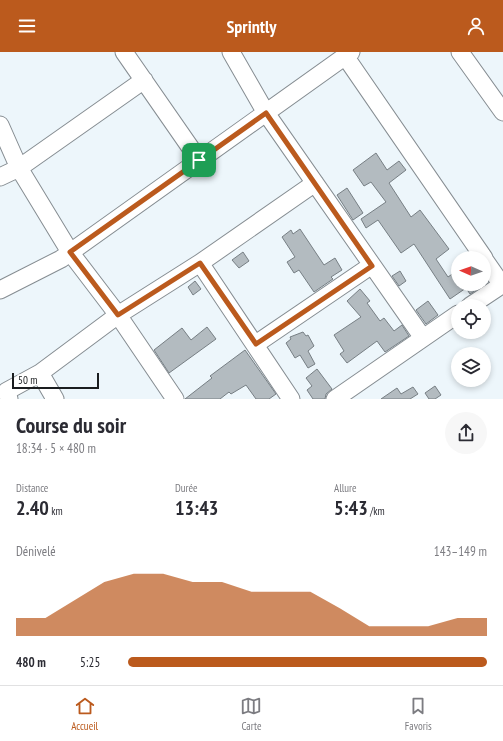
<!DOCTYPE html>
<html lang="fr">
<meta charset="utf-8">
<style>
:root{--surface:#fff;--page:#f7f7f7;--text:#2b2b33;--muted:#7c7c81;--line:#e1e1e2;--accent:#bb5a1d}
body{margin:0;font-family:"PT Sans Narrow",sans-serif;background:var(--page);color:var(--text);height:100vh;display:flex;flex-direction:column;font-size:15px;white-space:nowrap}
*{box-sizing:border-box;margin:0}
p{font-size:13px;color:var(--muted)}
.icon{flex:none;width:22px;height:22px;fill:none;stroke:currentColor;stroke-width:2;stroke-linecap:round;stroke-linejoin:round}
.map{position:relative;height:347px;overflow:hidden}
.panel{display:flex;flex-direction:column;background:var(--surface);flex:1}
.panel>*{flex:none}
.needle{width:26px;rotate:272deg}
.controls{position:absolute;left:451px;top:199px;display:grid;gap:8px}
.controls a{display:grid;place-items:center;width:40px;height:40px;border-radius:50%;background:var(--surface);box-shadow:0 2px 6px #0003;font-size:20px}
.scale{position:absolute;left:12px;bottom:10px;width:87px;box-sizing:border-box;padding-left:4px;border:2px solid #1a1d1f;border-top:0;font-size:11px;line-height:14px;white-space:nowrap;color:#1a1d1f;-webkit-text-stroke:3px #fff;paint-order:stroke}
.pin{position:absolute;display:grid;place-items:center;width:34px;height:34px;color:#fff;margin:-17px;border-radius:8px;box-shadow:0 2px 6px #0006}
.round{display:grid;place-items:center;flex:none;width:42px;height:42px;border-radius:21px;background:var(--page)}
.overview{display:flex;align-items:center;justify-content:space-between;height:68px;padding:0 16px}
h1{font-size:22px;font-weight:700;line-height:30px}
.stats{display:grid;grid-template-columns:repeat(3,1fr);gap:6px;height:68px;padding:4px 16px}
.stats div{display:grid;align-content:center}
.stats b{font-size:20px;font-weight:700}
.stats small{font-size:11px;font-weight:400}
.stats p{font-size:11px}
.chart{height:112px;padding:8px 16px}
.chart p{display:flex;justify-content:space-between}
.chart svg{width:100%;height:72px;margin-top:4px;fill:var(--accent);opacity:.7}
ul{padding:0 16px;list-style:none;font-size:13px}
li{display:grid;grid-template-columns:64px 48px 1fr;align-items:center;height:30px}
li i{height:10px;border-radius:5px;background:var(--accent)}
header{display:flex;justify-content:space-between;align-items:center;height:52px;padding:0 16px;background:var(--accent);color:#fff;font-size:18px;font-weight:700}
.menu{display:flex;justify-content:space-around;align-items:center;height:56px;border-top:1px solid var(--line);background:var(--surface);font-size:11px;color:var(--muted)}
.menu a{display:grid;justify-items:center;gap:2px}
.menu .selected{color:var(--accent)}
.map>svg:first-child{display:block}
.building{fill:#b3bbc0;stroke:#777f84}
.lines{fill:none;stroke-linecap:round;stroke-linejoin:round}
.minor-casing{stroke:#868d92;stroke-width:19}
.minor{stroke:#fff;stroke-width:17}
.route-casing{stroke:#fff;stroke-width:8}
.route{stroke:#bb5a1d;stroke-width:5}
</style>
<header><svg class="icon" aria-label="menu" viewBox="0 0 24 24"><path d="M4 6h16M4 12h16M4 18h16"/></svg>Sprintly<svg class="icon" aria-label="person" viewBox="0 0 24 24"><circle cx="12" cy="8" r="4"/><path d="M4 21q1-7 8-7t8 7"/></svg></header>
<div class="map">
<svg width="503" height="347" viewBox="0 0 503 347">
<rect width="100%" height="100%" fill="#edf6fb"/>
<path class="building" d="M376 101 387 118 399 109 406 118 389 131 411 165 420 158 449 197 436 207 448 225 458 218V232H485L470 242 466 236 450 247 414 192 401 201 378 168 366 176 361 167 386 150 371 130 364 134 353 118Z
M347 136 363 161 353 168 337 143Z
M300 177 324 213 335 206 342 218 331 225 333 227 314 240 299 218 294 221 287 210 295 205 282 185 291 178 293 182Z
M243 200 249 209 239 216 232 208Z
M400 219 406 229 399 234 392 224Z
M195 229 201 237 193 243 188 235Z
M360 237 370 249 367 251 380 269 384 266 394 279 402 273 409 284 385 300 377 289 347 311 340 302 344 299 334 283 361 265 347 249Z
M428 249 438 263 426 272 416 258Z
M207 275 216 287 169 321 154 298 182 276 191 288Z
M303 280 306 284 308 283 314 294 308 299 315 312 308 316 300 303 295 306 286 291 291 287 290 285Z
M245 298 276 342 269 347H256L246 333 231 342 229 340 220 347H185L212 326 210 324Z
M317 317 332 337 326 342 325 347H313L307 338 312 334 306 326Z
M435 334 441 343 435 347H429L425 341Z
M413 335 418 342 410 347H381L397 336 401 342Z"/>
<g class="lines">
<defs>
<path id="minor" d="M124 0 199 108
M231 0 266 61 423 286
M460 0 503 60
M345 4 484 206
M0 73 19 116 70 200 118 263 175 347
M0 125 19 116 144 28
M484 207 502 233
M0 238 61 207 351 0
M470 254 503 232
M256 292 372 213
M9 347 7 339 40 321
M55 347 40 321 118 263 200 211
M291 347 200 211 315 131
M335 347 458 262"/>
</defs>
<use href="#minor" class="minor-casing"/>
<use href="#minor" class="minor"/>
</g>
<g class="lines">
<defs>
<path id="route" d="M266 61 372 214 256 292 200 211 118 263 70 200Z"/>
</defs>
<use href="#route" class="route-casing"/>
<use href="#route" class="route"/>
</g>
</svg>
<div class="controls">
<a><svg class="needle" viewBox="-14 -14 28 28"><path d="M0-13l5 13h-10z" fill="#e53935"/><path d="M0 13l5-13h-10z" fill="#7c7c81"/></svg></a>
<a><svg class="icon" aria-label="locate" viewBox="0 0 24 24"><circle cx="12" cy="12" r="6"/><path d="M12 2v4M12 18v4M2 12h4M18 12h4"/></svg></a>
<a><svg class="icon" aria-label="layers" viewBox="0 0 24 24"><path d="M12 4l9 5-9 5-9-5zM3 14l9 5 9-5"/></svg></a>
</div>
<div class="scale">50 m</div>
<div class="pin" style="left:199px;top:108px;background:#1e9e55"><svg class="icon" aria-label="arrive" viewBox="0 0 24 24"><path d="M6 21V4h12l-3 4 3 4H6"/></svg></div>
</div>
<section class="panel">
<div class="overview"><div><h1>Course du soir</h1><p>18:34 · 5 × 480 m</p></div><a class="round"><svg class="icon" aria-label="share" viewBox="0 0 24 24"><path d="M12 15V3M7 8l5-5 5 5M5 13v7h14v-7"/></svg></a></div>
<div class="stats">
<div><p>Distance</p><b>2.40<small> km</small></b></div>
<div><p>Durée</p><b>13:43</b></div>
<div><p>Allure</p><b>5:43<small> /km</small></b></div>
</div>
<div class="chart"><p><span>Dénivelé</span>143–149 m</p>
<svg viewBox="0 0 160 44" preserveAspectRatio="none"><path d="M0 44V33L10 33L20 22L30 11L40 6L50 6L60 11L70 11L80 17L90 17L100 17L110 27L120 38L130 38L140 38L150 33L160 33V44z"/></svg>
</div>
<ul>
<li><b>480 m</b>5:25<i style="width:100%"></i></li>
</ul>
</section>
<nav class="menu">
<a class="selected"><svg class="icon" aria-label="home" viewBox="0 0 24 24"><path d="M3 11l9-7 9 7M6 9v11h12V9"/></svg>Accueil</a>
<a><svg class="icon" aria-label="map" viewBox="0 0 24 24"><path d="M3 6l6-2 6 2 6-2v14l-6 2-6-2-6 2zM9 4v14M15 6v14"/></svg>Carte</a>
<a><svg class="icon" aria-label="saved" viewBox="0 0 24 24"><path d="M7 4h10v16l-5-4-5 4z"/></svg>Favoris</a>
</nav>
